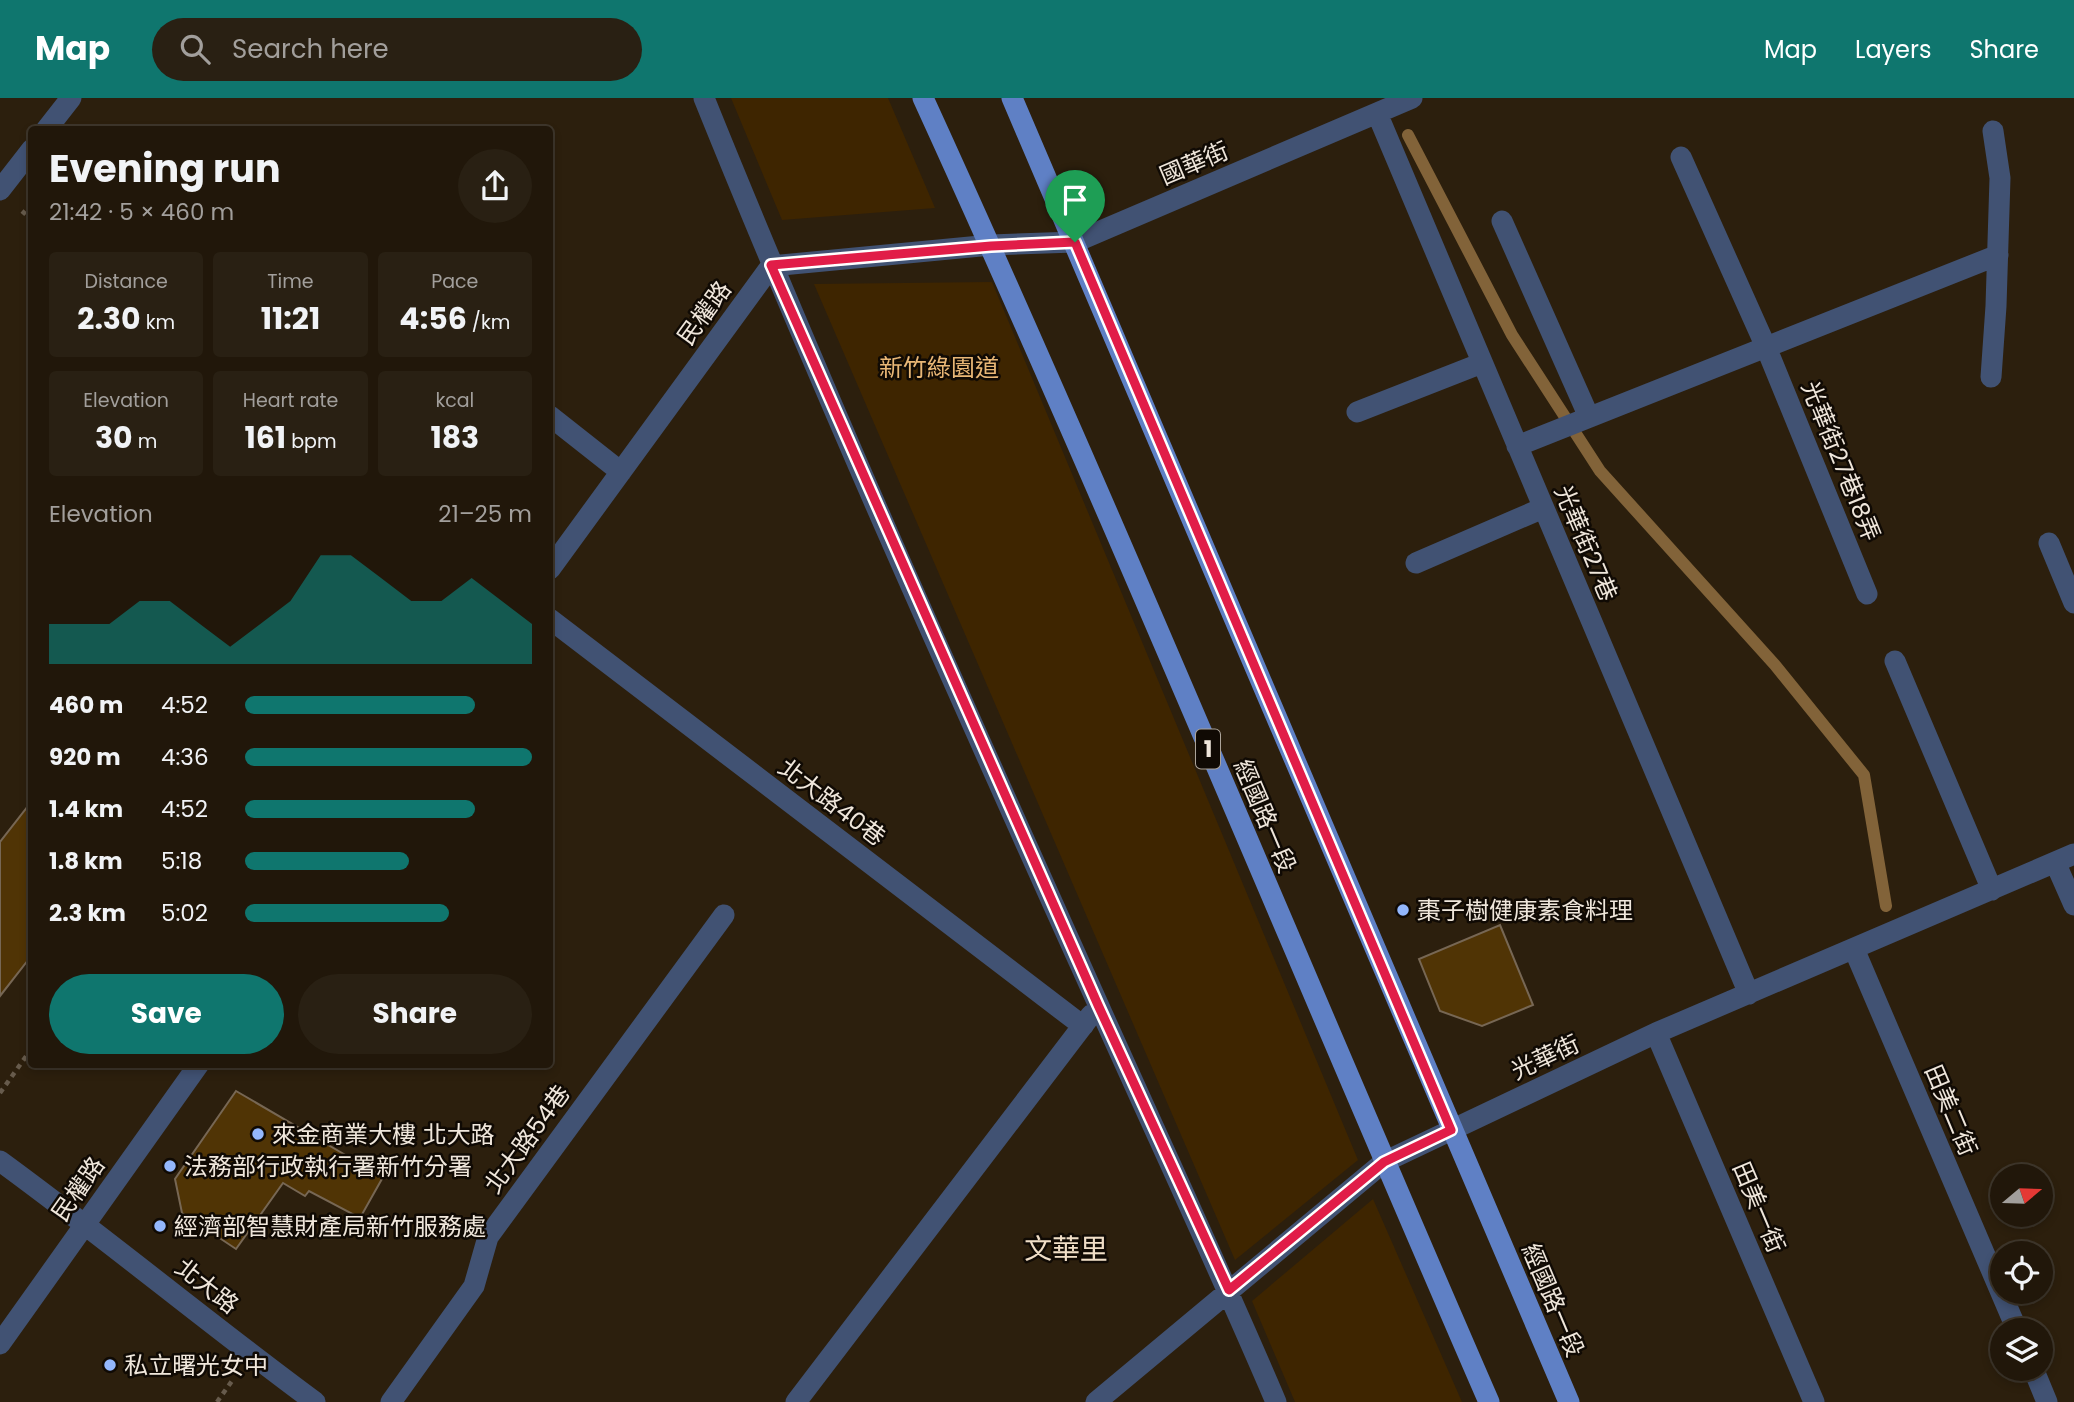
<!DOCTYPE html>
<meta charset="utf-8">
<style>
:root{--surface:#21170a;--page:#292013;--text:#f1f3f6;--muted:#a29f9c;--line:#3e362b;--accent:#0f766e}
body{margin:0;font-family:Poppins,"Noto Sans TC",sans-serif;background:var(--page);color:var(--text);height:100vh;display:flex;flex-direction:column;font-size:26px;white-space:nowrap}
*{box-sizing:border-box;margin:0}
p{font-size:23px;color:var(--muted)}
.icon{flex:none;width:38px;height:38px;fill:none;stroke:currentColor;stroke-width:2;stroke-linecap:round;stroke-linejoin:round}
.map{position:relative;flex:1;overflow:hidden}
.side{position:absolute;left:28px;top:28px;width:525px;height:942px;display:flex;flex-direction:column;background:var(--surface);border-radius:7px;box-shadow:0 4px 10px #0003,0 0 0 2px var(--line)}
.side>*{flex:none}
.needle{width:46px;rotate:71deg}
.controls{position:absolute;left:1990px;top:1066px;display:grid;gap:14px}
.controls a{display:grid;place-items:center;width:63px;height:63px;border-radius:50%;background:var(--surface);box-shadow:0 4px 10px #0003,0 0 0 2px var(--line);font-size:35px}
.pin{position:absolute;display:grid;place-items:center;width:60px;height:60px;color:#fff;margin:-72px -30px;border-radius:50% 50% 50% 0;rotate:-45deg;box-shadow:0 0 7px #0007}
.pin .icon{rotate:45deg}
.round{display:grid;place-items:center;flex:none;width:74px;height:74px;border-radius:37px;background:var(--page)}
.summary{display:flex;align-items:center;justify-content:space-between;height:119px;padding:0 21px}
h1{font-size:38px;font-weight:700;line-height:52px}
.metrics{display:grid;grid-template-columns:repeat(3,1fr);gap:10px;height:119px;padding:7px 21px}
.metrics div{display:grid;align-content:center;border-radius:7px;background:var(--page);text-align:center}
.metrics b{font-size:30px;font-weight:700}
.metrics small{font-size:19px;font-weight:400}
.metrics p{font-size:19px}
.chart{height:196px;padding:14px 21px}
.chart p{display:flex;justify-content:space-between}
.chart svg{width:100%;height:126px;margin-top:7px;fill:var(--accent);opacity:.7}
.action{display:flex;gap:14px;margin-top:auto;padding:14px 21px}
.action a{flex:1;height:80px;border-radius:42px;background:var(--accent);color:#fff;font-size:28px;font-weight:700;line-height:80px;text-align:center}
.action a+a{background:var(--page);color:var(--text)}
ul{padding:0 21px;list-style:none;font-size:23px}
li{display:grid;grid-template-columns:112px 84px 1fr;align-items:center;height:52px}
li i{height:18px;border-radius:9px;background:var(--accent)}
header{display:flex;align-items:center;gap:42px;box-sizing:border-box;height:98px;padding:0 35px;background:var(--accent);color:#fff}
header strong{font-size:33px}
nav{display:flex;gap:38px;margin-inline-start:auto;font-size:24px}
.search{width:490px;height:63px;background:var(--page);display:flex;align-items:center;gap:18px;box-sizing:border-box;padding:0 24px;border-radius:38px;color:var(--muted);font-size:26px}
.map>svg:first-child{display:block}
.green{fill:#3e2500}
.lines{fill:none;stroke-linecap:round;stroke-linejoin:round}
.stream{stroke:#826339;stroke-width:12}
.building{fill:#503405;stroke:#776754;stroke-width:2}
.path{stroke:#675b4c;stroke-width:4.5;stroke-dasharray:5 5;stroke-linecap:butt}
.minor{stroke:#415273;stroke-width:21}
.major{stroke:#5f80c5;stroke-width:21}
.route-casing{stroke:#fff;stroke-width:14}
.route{stroke:#e11d48;stroke-width:9}
.poi-dot{fill:#93b7fd;stroke:#100a04;stroke-width:2.5}
.labels{text-anchor:middle;dominant-baseline:central;stroke-width:5;stroke-linejoin:round;paint-order:stroke}
.shield{fill:#100a04;stroke:#aca49a;stroke-width:2}
.shield-label{font-size:23px;font-weight:bold;fill:#efe6db}
.street-label{font-size:24px;fill:#efe6db;stroke:#100a04}
.park-label{font-size:24px;fill:#e9b776;stroke:#100a04}
.poi-label{font-size:24px;fill:#efe6db;stroke:#100a04;text-anchor:start}
.quarter-label{font-size:28px;fill:#f0dec7;stroke:#100a04}
</style>
<header>
<strong>Map</strong>
<div class="search"><svg class="icon" aria-label="search" viewBox="0 0 24 24"><circle cx="10" cy="10" r="6"/><path d="M15 15l6 6"/></svg>Search here</div>
<nav><a>Map</a><a>Layers</a><a>Share</a></nav>
</header>
<div class="map">
<svg width="2074" height="1304" viewBox="0 0 2074 1304">
<rect width="100%" height="100%" fill="#2c1f0d"/>
<path class="green" d="M731 0H888L935 110 782 122Z
M992 184 1358 1062 1235 1162 814 186Z
M1373 1101 1462 1304H1295L1252 1203Z"/>
<g class="lines">
<path class="stream" d="M1408 37 1512 237 1600 373 1775 567 1864 677 1886 808"/>
</g>
<path class="building" d="M32 703V857L0 898V744Z
M1500 827 1533 907 1482 928 1440 913 1419 861Z
M236 993 383 1079 360 1120 309 1093 305 1098 283 1085 236 1151 182 1115 175 1081Z"/>
<g class="lines">
<path class="path" d="M22 113 32 122
M0 995 32 950
M217 1304 234 1280"/>
<path class="minor" d="M704 0C827 305 963 606 1098 906 1157 1038 1219 1170 1276 1304
M1377 15 1749 896
M46 32 71 0
M1681 59 1766 249 1867 496
M0 92 32 51
M1502 123 1589 319
M1991 279 1996 208 2000 80 1993 33
M1357 314 1482 265
M550 318 621 374
M1517 348 1998 157
M2049 445 2074 505
M1416 465 1543 410
M550 471 771 168 991 147 1075 144 1412 0
M550 521 1083 928
M1895 563 1992 792
M2055 764 2074 807
M1854 851 2017 1232
M1656 935 1814 1304
M0 1063C107 1141 209 1226 315 1304
M0 1246 199 966
M2033 1270 2047 1304
M391 1304 474 1188 488 1139 724 817
M796 1304 1091 917
M1096 1304 1384 1064 1656 935 2074 756"/>
<path class="major" d="M923 0C1120 431 1300 870 1489 1304
M1012 0 1569 1304"/>
</g>
<g class="lines">
<defs>
<path id="route" d="M1075 144 1451 1032 1384 1064 1229 1192 1098 907 771 167 991 148Z"/>
</defs>
<use href="#route" class="route-casing"/>
<use href="#route" class="route"/>
</g>
<g class="poi-dot">
<circle cx="1403" cy="812" r="7"/>
<circle cx="258" cy="1036" r="7"/>
<circle cx="170" cy="1068" r="7"/>
<circle cx="160" cy="1128" r="7"/>
<circle cx="110" cy="1267" r="7"/>
</g>
<g class="labels">
<rect class="shield" x="1196" y="631.5" width="24" height="39" rx="5"/>
<g class="shield-label">
<text x="1208" y="651">1</text>
</g>
<g class="street-label">
<text transform="translate(1194 65) rotate(-23)">國華街</text>
<text transform="translate(704 215) rotate(-54)">民權路</text>
<text transform="translate(1841 363) rotate(68)">光華街27巷18弄</text>
<text transform="translate(1586 445) rotate(67)">光華街27巷</text>
<text transform="translate(832 704) rotate(37)">北大路40巷</text>
<text transform="translate(1265 718) rotate(67)">經國路一段</text>
<text transform="translate(1545 959) rotate(-25)">光華街</text>
<text transform="translate(1951 1012) rotate(67)">田美二街</text>
<text transform="translate(527 1041) rotate(-54)">北大路54巷</text>
<text transform="translate(78 1091) rotate(-55)">民權路</text>
<text transform="translate(1759 1109) rotate(67)">田美一街</text>
<text transform="translate(207 1188) rotate(38)">北大路</text>
<text transform="translate(1553 1202) rotate(67)">經國路一段</text>
</g>
<g class="park-label">
<text x="939" y="269">新竹綠園道</text>
</g>
<g class="poi-label">
<text x="1417" y="812">棗子樹健康素食料理</text>
<text x="272" y="1036">來金商業大樓 北大路</text>
<text x="184" y="1068">法務部行政執行署新竹分署</text>
<text x="174" y="1128">經濟部智慧財產局新竹服務處</text>
<text x="124" y="1267">私立曙光女中</text>
</g>
<g class="quarter-label">
<text x="1066" y="1151">文華里</text>
</g>
</g>
</svg>
<div class="controls">
<a><svg class="needle" viewBox="-14 -14 28 28"><path d="M0-13l5 13h-10z" fill="#e53935"/><path d="M0 13l5-13h-10z" fill="#a29f9c"/></svg></a>
<a><svg class="icon" aria-label="locate" viewBox="0 0 24 24"><circle cx="12" cy="12" r="6"/><path d="M12 2v4M12 18v4M2 12h4M18 12h4"/></svg></a>
<a><svg class="icon" aria-label="layers" viewBox="0 0 24 24"><path d="M12 4l9 5-9 5-9-5zM3 14l9 5 9-5"/></svg></a>
</div>
<div class="pin" style="left:1075px;top:144px;background:#1e9e55"><svg class="icon" aria-label="arrive" viewBox="0 0 24 24"><path d="M6 21V4h12l-3 4 3 4H6"/></svg></div>
<section class="side">
<div class="summary"><div><h1>Evening run</h1><p>21:42 · 5 × 460 m</p></div><a class="round"><svg class="icon" aria-label="share" viewBox="0 0 24 24"><path d="M12 15V3M7 8l5-5 5 5M5 13v7h14v-7"/></svg></a></div>
<div class="metrics">
<div><p>Distance</p><b>2.30<small> km</small></b></div>
<div><p>Time</p><b>11:21</b></div>
<div><p>Pace</p><b>4:56<small> /km</small></b></div>
</div>
<div class="metrics">
<div><p>Elevation</p><b>30<small> m</small></b></div>
<div><p>Heart rate</p><b>161<small> bpm</small></b></div>
<div><p>kcal</p><b>183</b></div>
</div>
<div class="chart"><p><span>Elevation</span>21–25 m</p>
<svg viewBox="0 0 160 44" preserveAspectRatio="none"><path d="M0 44V30L10 30L20 30L30 22L40 22L50 30L60 38L70 30L80 22L90 6L100 6L110 14L120 22L130 22L140 14L150 22L160 30V44z"/></svg>
</div>
<ul>
<li><b>460 m</b>4:52<i style="width:80%"></i></li>
<li><b>920 m</b>4:36<i style="width:100%"></i></li>
<li><b>1.4 km</b>4:52<i style="width:80%"></i></li>
<li><b>1.8 km</b>5:18<i style="width:57%"></i></li>
<li><b>2.3 km</b>5:02<i style="width:71%"></i></li>
</ul>
<div class="action"><a>Save</a><a>Share</a></div>
</section>
</div>
